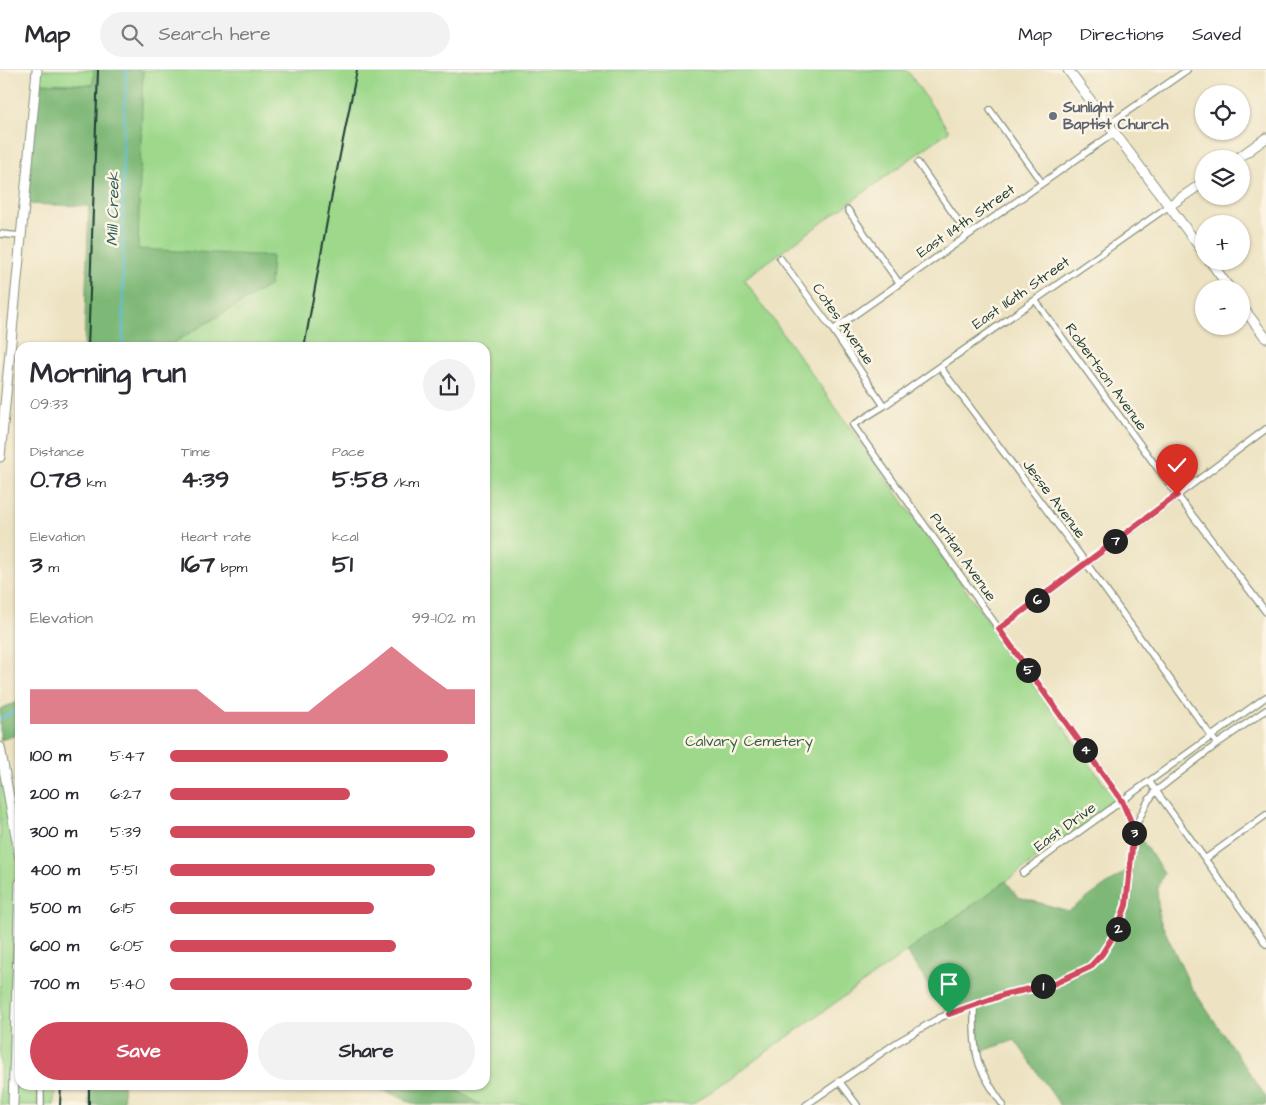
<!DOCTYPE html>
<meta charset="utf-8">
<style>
:root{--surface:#fff;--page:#f2f2f3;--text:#2b2b33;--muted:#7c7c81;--line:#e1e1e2;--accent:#d1495b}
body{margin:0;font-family:"Architects Daughter",sans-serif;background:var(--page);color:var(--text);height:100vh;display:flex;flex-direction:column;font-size:19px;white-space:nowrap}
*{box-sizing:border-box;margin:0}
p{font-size:16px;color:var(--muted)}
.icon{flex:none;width:28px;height:28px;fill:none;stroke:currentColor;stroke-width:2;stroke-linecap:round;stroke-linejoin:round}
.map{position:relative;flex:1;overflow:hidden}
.panel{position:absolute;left:15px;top:272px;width:475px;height:748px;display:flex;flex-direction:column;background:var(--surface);border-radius:15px;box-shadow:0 1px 4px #0004}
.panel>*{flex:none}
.buttons{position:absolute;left:1195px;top:15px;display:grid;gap:10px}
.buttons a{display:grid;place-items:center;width:55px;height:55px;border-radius:50%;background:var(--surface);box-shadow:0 1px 4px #0004;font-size:25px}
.pin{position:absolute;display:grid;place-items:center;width:42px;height:42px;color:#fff;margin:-51px -21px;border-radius:50% 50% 50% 0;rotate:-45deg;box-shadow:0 0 5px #0007}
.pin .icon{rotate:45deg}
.km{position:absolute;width:25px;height:25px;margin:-12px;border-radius:50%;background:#222;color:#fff;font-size:14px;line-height:25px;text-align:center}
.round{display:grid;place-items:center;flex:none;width:52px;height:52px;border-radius:26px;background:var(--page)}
.head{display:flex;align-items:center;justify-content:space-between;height:85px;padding:0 15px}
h1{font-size:28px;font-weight:700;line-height:38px}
.metrics{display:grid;grid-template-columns:repeat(3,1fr);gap:8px;height:85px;padding:5px 15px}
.metrics div{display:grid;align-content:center}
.metrics b{font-size:25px;font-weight:700}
.metrics small{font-size:14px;font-weight:400}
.metrics p{font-size:14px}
.chart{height:140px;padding:10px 15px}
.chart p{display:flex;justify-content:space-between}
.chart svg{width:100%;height:90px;margin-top:5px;fill:var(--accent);opacity:.7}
.primary-button{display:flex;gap:10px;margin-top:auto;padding:10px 15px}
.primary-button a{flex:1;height:58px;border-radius:30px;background:var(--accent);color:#fff;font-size:20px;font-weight:700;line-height:58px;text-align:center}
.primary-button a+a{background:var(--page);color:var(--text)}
ul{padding:0 15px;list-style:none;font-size:16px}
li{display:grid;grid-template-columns:80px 60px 1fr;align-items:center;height:38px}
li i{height:12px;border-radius:6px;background:var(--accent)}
header{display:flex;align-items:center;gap:30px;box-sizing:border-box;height:70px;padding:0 25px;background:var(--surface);border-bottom:1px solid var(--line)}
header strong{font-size:24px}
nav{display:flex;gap:28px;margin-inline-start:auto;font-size:18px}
.search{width:350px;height:45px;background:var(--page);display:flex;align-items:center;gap:12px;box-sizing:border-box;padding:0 18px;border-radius:28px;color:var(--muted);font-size:19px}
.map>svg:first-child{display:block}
.green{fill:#9dd88b;stroke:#5e8a60}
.forest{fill:#7eb877;stroke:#4e7a56}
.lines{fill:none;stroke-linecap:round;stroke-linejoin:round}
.stream{stroke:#58bdd6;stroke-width:2}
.street-casing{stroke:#86907c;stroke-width:8}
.secondary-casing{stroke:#86907c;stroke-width:11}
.primary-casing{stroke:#86907c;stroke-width:11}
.street{stroke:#fff;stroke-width:5.5}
.secondary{stroke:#fff;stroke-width:9}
.primary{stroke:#fff;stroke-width:9}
.rail{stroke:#1f3d34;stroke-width:2}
.route-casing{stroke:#fff;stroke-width:10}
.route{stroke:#d1495b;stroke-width:6}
.worship-dot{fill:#6b7280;stroke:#fcf5e5;stroke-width:2}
.labels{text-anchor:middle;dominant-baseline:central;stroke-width:5;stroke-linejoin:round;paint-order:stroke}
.worship-label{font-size:15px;font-weight:bold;fill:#5b616d;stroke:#fcf5e5;text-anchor:start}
.street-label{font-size:15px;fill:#1f3d34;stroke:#fcf5e5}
.park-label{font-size:15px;fill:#385c45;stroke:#fcf5e5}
.water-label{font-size:16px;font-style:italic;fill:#2d5d5c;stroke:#fcf5e5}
</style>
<header>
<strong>Map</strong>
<div class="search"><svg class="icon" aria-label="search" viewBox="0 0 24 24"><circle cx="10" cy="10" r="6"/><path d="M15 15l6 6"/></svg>Search here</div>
<nav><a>Map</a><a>Directions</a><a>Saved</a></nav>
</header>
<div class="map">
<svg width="1266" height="1035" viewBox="0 0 1266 1035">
<rect width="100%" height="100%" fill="#fcf5e5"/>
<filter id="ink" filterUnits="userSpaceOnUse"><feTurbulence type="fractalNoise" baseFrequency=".02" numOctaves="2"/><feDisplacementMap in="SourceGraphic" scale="10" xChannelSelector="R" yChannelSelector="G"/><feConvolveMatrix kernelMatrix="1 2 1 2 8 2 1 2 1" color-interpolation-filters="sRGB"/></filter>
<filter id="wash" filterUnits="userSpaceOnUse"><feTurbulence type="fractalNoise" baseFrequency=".0096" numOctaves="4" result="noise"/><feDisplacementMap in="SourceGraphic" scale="20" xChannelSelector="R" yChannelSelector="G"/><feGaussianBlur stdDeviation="1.12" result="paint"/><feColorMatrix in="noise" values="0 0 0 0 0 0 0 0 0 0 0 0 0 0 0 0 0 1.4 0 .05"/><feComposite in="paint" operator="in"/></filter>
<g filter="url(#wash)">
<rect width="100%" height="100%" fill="#ede3c3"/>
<path class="green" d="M37 0H98V15L36 13Z
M114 0H907L949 61 744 209 1117 732 692 1035H481L448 1015H485V278H106Z
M0 672 11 729 20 727V1015H55L54 1035H0Z"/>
<path class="forest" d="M94 0H143L138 179 272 186 270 215 167 277H84L89 136 25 134 36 13 93 15Z
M20 631V664L0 670V639Z
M1134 759 1164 803 1157 819 1159 848 1190 915 1266 1027V1035H1060L1015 970 977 983 974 935 949 944 906 882 1006 811 1018 827 1069 841 1130 798Z
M89 1015H123L124 1035H89Z
M372 1015H448L481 1035H417Z"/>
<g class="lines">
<path class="stream" d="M123 278V86L126 0
M0 649 20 639"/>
</g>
</g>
<g filter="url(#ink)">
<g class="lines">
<defs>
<path id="street" d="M990 40 1042 113
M1108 55 1187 0
M918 93 968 165
M848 140 899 213
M0 164 22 166
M780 188 833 260 884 336
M1035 230 1177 425 1266 542
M833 260 1114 63
M940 297 1086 493 1217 674
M999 559 1266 359
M1149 711 1266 874
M1134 759 1122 731 853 355 884 336 1169 136
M1205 789 1266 745
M1023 803 1055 779 1266 627
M974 934C974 954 973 983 982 1001 988 1013 996 1025 1003 1035
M839 1011 857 1035
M41 1035V1015
M806 1035 896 973 939 948 974 934 1006 924 1053 914 1090 897 1102 884 1117 860 1127 835 1134 759 1148 731 1156 721 1217 674 1266 640"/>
<path id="secondary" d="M1237 89 1266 68
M1169 136 1204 112"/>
<path id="primary" d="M1068 0 1204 183
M1210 191 1230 219
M1241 235 1266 268
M0 387 37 0
M0 677 20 788
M13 1035 20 813"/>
</defs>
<use href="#street" class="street-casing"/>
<use href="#secondary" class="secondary-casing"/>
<use href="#primary" class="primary-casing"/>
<use href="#street" class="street"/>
<use href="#secondary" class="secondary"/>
<use href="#primary" class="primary"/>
<path class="rail" d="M88 278 98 0
M304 278 330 135 357 0
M60 1035 61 1015
M89 1035V1015"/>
</g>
</g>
<g class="lines" filter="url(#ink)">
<defs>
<path id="route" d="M949 944 1006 924 1053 914 1090 897 1102 884 1117 860 1126 835 1134 759 1122 731 999 559 1086 493 1177 425"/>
</defs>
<use href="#route" class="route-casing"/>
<use href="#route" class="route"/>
</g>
<circle class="worship-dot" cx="1053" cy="46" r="5"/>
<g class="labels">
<g class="worship-label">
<text x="1063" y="37">Sunlight<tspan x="1063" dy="17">Baptist Church</tspan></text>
</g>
<g class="street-label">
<text transform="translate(966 151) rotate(-35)">East 114th Street</text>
<text transform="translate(1021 223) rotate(-35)">East 116th Street</text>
<text transform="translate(843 254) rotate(55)">Cotes Avenue</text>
<text transform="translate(1106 307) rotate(54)">Robertson Avenue</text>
<text transform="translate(1054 429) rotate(53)">Jesse Avenue</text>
<text transform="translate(963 487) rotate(55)">Puritan Avenue</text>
<text transform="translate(1065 757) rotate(-36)">East Drive</text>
</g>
<g class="park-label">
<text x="749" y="671">Calvary Cemetery</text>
</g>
<g class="water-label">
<text transform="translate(113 139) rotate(-89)">Mill Creek</text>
</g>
</g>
</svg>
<div class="buttons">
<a><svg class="icon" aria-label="locate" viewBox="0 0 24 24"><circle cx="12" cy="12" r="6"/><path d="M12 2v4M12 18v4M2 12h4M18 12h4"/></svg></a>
<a><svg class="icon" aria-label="layers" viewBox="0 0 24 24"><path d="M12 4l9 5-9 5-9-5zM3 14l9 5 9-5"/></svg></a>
<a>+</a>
<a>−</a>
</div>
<div class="pin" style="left:949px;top:944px;background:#1e9e55"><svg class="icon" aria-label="arrive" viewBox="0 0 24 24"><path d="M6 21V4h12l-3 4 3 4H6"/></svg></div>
<div class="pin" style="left:1177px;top:425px;background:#d93025"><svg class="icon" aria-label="check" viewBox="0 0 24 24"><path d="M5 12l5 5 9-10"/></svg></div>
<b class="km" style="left:1043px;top:916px">1</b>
<b class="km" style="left:1118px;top:859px">2</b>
<b class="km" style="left:1134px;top:763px">3</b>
<b class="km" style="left:1085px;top:680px">4</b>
<b class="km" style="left:1028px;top:600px">5</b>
<b class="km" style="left:1037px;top:530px">6</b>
<b class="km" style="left:1115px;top:471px">7</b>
<section class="panel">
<div class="head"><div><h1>Morning run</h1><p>09:33</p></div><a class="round"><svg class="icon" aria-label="share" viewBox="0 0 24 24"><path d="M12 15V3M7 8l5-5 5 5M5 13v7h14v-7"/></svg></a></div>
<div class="metrics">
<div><p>Distance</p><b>0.78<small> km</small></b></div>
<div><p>Time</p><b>4:39</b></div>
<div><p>Pace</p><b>5:58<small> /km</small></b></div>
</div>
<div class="metrics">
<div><p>Elevation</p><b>3<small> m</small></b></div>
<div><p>Heart rate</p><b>167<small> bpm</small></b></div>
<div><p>kcal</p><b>51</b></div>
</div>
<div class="chart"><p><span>Elevation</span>99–102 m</p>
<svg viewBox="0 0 160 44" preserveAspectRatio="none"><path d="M0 44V27L10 27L20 27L30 27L40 27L50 27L60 27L70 38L80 38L90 38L100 38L110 27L120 17L130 6L140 17L150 27L160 27V44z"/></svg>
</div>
<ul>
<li><b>100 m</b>5:47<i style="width:91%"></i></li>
<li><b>200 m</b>6:27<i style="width:59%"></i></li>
<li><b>300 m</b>5:39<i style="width:100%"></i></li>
<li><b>400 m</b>5:51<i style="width:87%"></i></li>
<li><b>500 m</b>6:15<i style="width:67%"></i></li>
<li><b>600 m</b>6:05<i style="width:74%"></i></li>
<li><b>700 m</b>5:40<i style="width:99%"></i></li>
</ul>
<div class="primary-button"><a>Save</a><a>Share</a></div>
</section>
</div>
